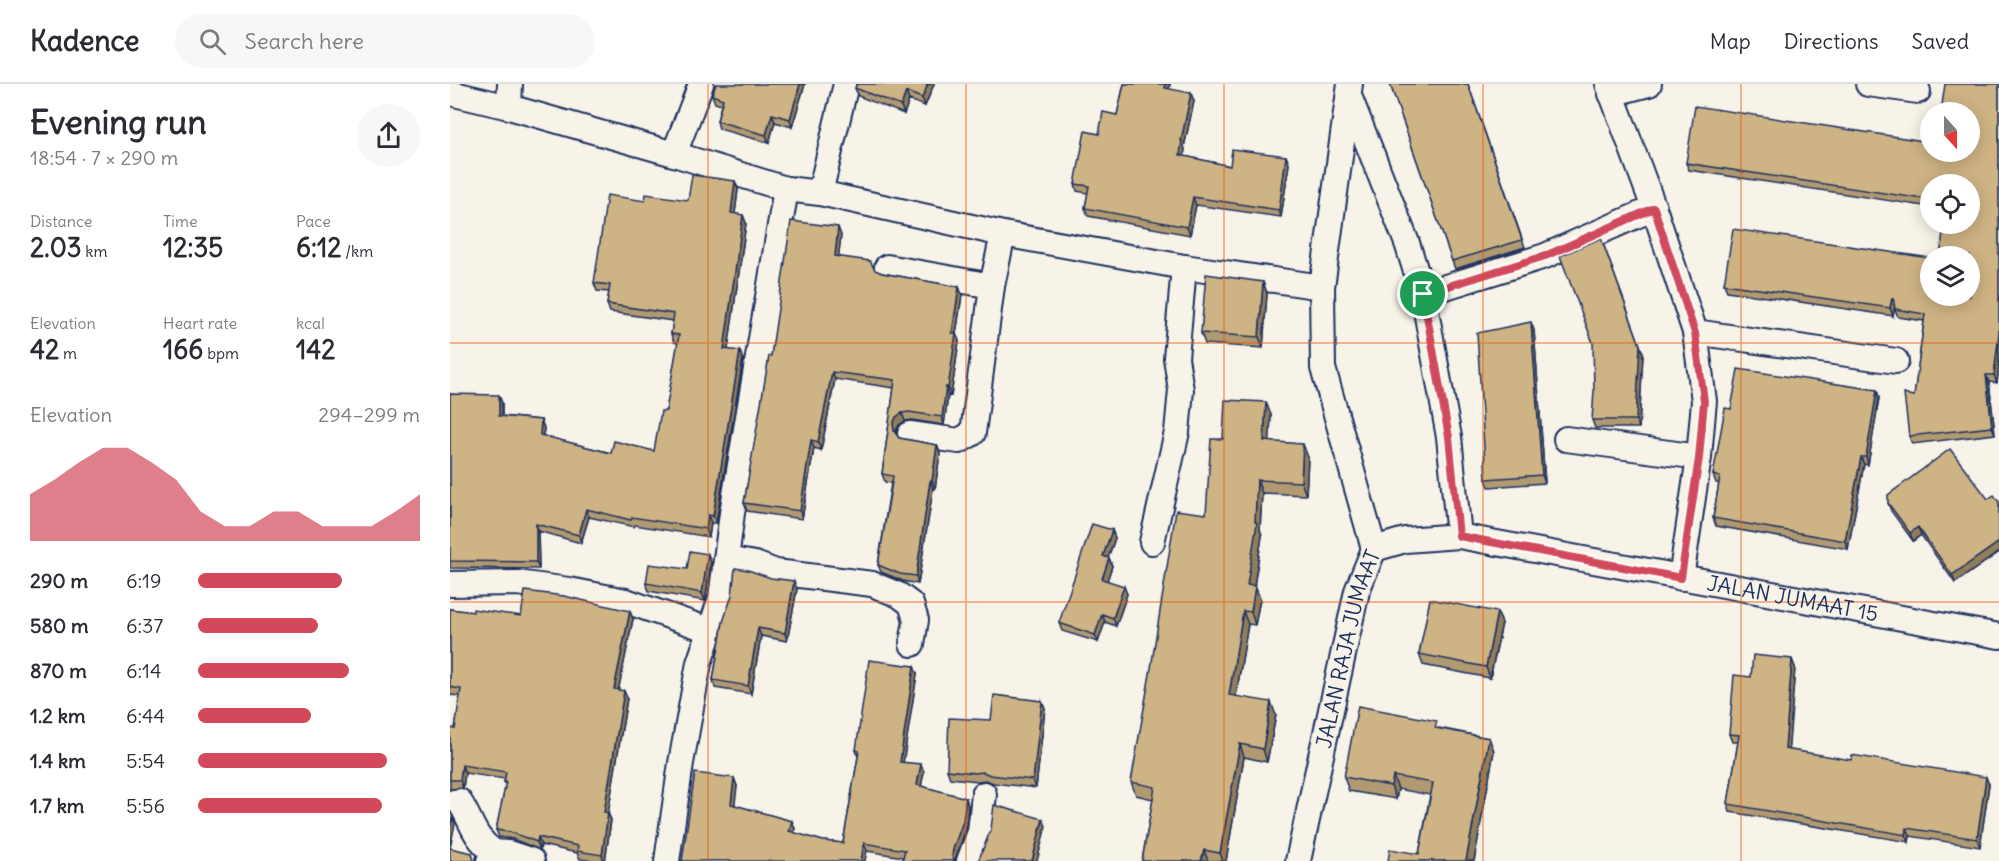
<!DOCTYPE html>
<meta charset="utf-8">
<style>
:root{--surface:#fff;--page:#f7f7f7;--text:#2b2b33;--muted:#7c7c81;--line:#e1e1e2;--accent:#d1495b}
body{margin:0;font-family:Delius,sans-serif;background:var(--page);color:var(--text);height:100vh;display:flex;flex-direction:column;font-size:22px;white-space:nowrap}
*{box-sizing:border-box;margin:0}
p{font-size:20px;color:var(--muted)}
.icon{flex:none;width:33px;height:33px;fill:none;stroke:currentColor;stroke-width:2;stroke-linecap:round;stroke-linejoin:round}
.map{position:relative;flex:1;overflow:hidden}
.side{display:flex;flex-direction:column;background:var(--surface);width:450px}
.side>*{flex:none}
.needle{width:39px;rotate:159deg}
.buttons{position:absolute;left:1470px;top:18px;display:grid;gap:12px}
.buttons a{display:grid;place-items:center;width:60px;height:60px;border-radius:50%;background:var(--surface);box-shadow:0 3px 15px #0003;font-size:30px}
.pin{position:absolute;display:grid;place-items:center;width:51px;height:51px;color:#fff;margin:-26px;border:3px solid #fff;border-radius:50%;box-shadow:0 2px 6px #0007}
.round{display:grid;place-items:center;flex:none;width:63px;height:63px;border-radius:32px;background:var(--page)}
.overview{display:flex;align-items:center;justify-content:space-between;height:102px;padding:0 30px}
h1{font-size:33px;font-weight:800;line-height:45px}
.metrics{display:grid;grid-template-columns:repeat(3,1fr);gap:9px;height:102px;padding:6px 30px}
.metrics div{display:grid;align-content:center}
.metrics b{font-size:26px;font-weight:800}
.metrics small{font-size:16px;font-weight:400}
.metrics p{font-size:16px}
.chart{height:168px;padding:12px 30px}
.chart p{display:flex;justify-content:space-between}
.chart svg{width:100%;height:108px;margin-top:6px;fill:var(--accent);opacity:.7}
ul{padding:0 30px;list-style:none;font-size:20px}
li{display:grid;grid-template-columns:96px 72px 1fr;align-items:center;height:45px}
li i{height:15px;border-radius:8px;background:var(--accent)}
header{display:flex;align-items:center;gap:36px;box-sizing:border-box;height:84px;padding:0 30px;background:var(--surface);border-bottom:2px solid var(--line)}
header strong{font-size:28px}
nav{display:flex;gap:33px;margin-inline-start:auto;font-size:21px}
.search{width:420px;height:54px;background:var(--page);display:flex;align-items:center;gap:15px;box-sizing:border-box;padding:0 21px;border-radius:33px;color:var(--muted);font-size:22px}
main{display:flex;flex:1;min-height:0}
.map>svg:first-child{display:block}
.lines{fill:none;stroke-linecap:round;stroke-linejoin:round}
.minor-casing{stroke:#1b2f5e;stroke-width:28}
.minor{stroke:#f7f3e8;stroke-width:24}
.wall{fill:#b19a72;stroke:#1b2f5e;stroke-width:1.5}
.shaded-wall{fill:#907d5c;stroke:#1b2f5e;stroke-width:1.5}
.building{fill:#ceb384;stroke:#1b2f5e;stroke-width:1.5}
.route-casing{stroke:#fff;stroke-width:12}
.route{stroke:#d1495b;stroke-width:8}
.grid{fill:none;stroke:#e8590c;stroke-width:1.5;stroke-opacity:0.55}
.labels{text-anchor:middle;dominant-baseline:central;stroke-width:6;stroke-linejoin:round;paint-order:stroke}
.street-label{font-size:21px;fill:#1b2f5e;stroke:#f7f3e8}
</style>
<header>
<strong>Kadence</strong>
<div class="search"><svg class="icon" aria-label="search" viewBox="0 0 24 24"><circle cx="10" cy="10" r="6"/><path d="M15 15l6 6"/></svg>Search here</div>
<nav><a>Map</a><a>Directions</a><a>Saved</a></nav>
</header>
<main>
<section class="side">
<div class="overview"><div><h1>Evening run</h1><p>18:54 · 7 × 290 m</p></div><a class="round"><svg class="icon" aria-label="share" viewBox="0 0 24 24"><path d="M12 15V3M7 8l5-5 5 5M5 13v7h14v-7"/></svg></a></div>
<div class="metrics">
<div><p>Distance</p><b>2.03<small> km</small></b></div>
<div><p>Time</p><b>12:35</b></div>
<div><p>Pace</p><b>6:12<small> /km</small></b></div>
</div>
<div class="metrics">
<div><p>Elevation</p><b>42<small> m</small></b></div>
<div><p>Heart rate</p><b>166<small> bpm</small></b></div>
<div><p>kcal</p><b>142</b></div>
</div>
<div class="chart"><p><span>Elevation</span>294–299 m</p>
<svg viewBox="0 0 160 44" preserveAspectRatio="none"><path d="M0 44V25L10 19L20 12L30 6L40 6L50 12L60 19L70 32L80 38L90 38L100 32L110 32L120 38L130 38L140 38L150 32L160 25V44z"/></svg>
</div>
<ul>
<li><b>290 m</b>6:19<i style="width:65%"></i></li>
<li><b>580 m</b>6:37<i style="width:54%"></i></li>
<li><b>870 m</b>6:14<i style="width:68%"></i></li>
<li><b>1.2 km</b>6:44<i style="width:51%"></i></li>
<li><b>1.4 km</b>5:54<i style="width:85%"></i></li>
<li><b>1.7 km</b>5:56<i style="width:83%"></i></li>
</ul>
</section>
<div class="map">
<svg width="1549" height="777" viewBox="0 0 1549 777">
<rect width="100%" height="100%" fill="#f7f3e8"/>
<filter id="ink" filterUnits="userSpaceOnUse"><feTurbulence type="fractalNoise" baseFrequency=".0167" numOctaves="2"/><feDisplacementMap in="SourceGraphic" scale="12" xChannelSelector="R" yChannelSelector="G"/><feConvolveMatrix kernelMatrix="1 2 1 2 8 2 1 2 1" color-interpolation-filters="sRGB"/></filter>
<g filter="url(#ink)">
<g class="lines">
<defs>
<g id="minor">
<path d="M1158 0 1204 124 1245 248 1254 317 1249 373 1231 494"/>
<path d="M1418 0 1468 7"/>
<path d="M0 9 59 23 224 70 336 105 370 109 553 150 734 183 872 203"/>
<path d="M1161 10 1199 0"/>
<path d="M899 12 957 159 973 210 999 353 1009 452"/>
<path d="M59 23 60 0"/>
<path d="M224 70 251 0"/>
<path d="M370 109 396 0"/>
<path d="M437 183 542 202"/>
<path d="M973 210 1095 172 1204 124"/>
<path d="M1245 248 1446 277"/>
<path d="M460 350 509 357 523 349 542 202 553 150"/>
<path d="M1116 355 1249 373"/>
<path d="M702 458 727 348 731 306 726 274 734 183"/>
<path id="s1" d="M924 465 955 456 1009 452 1549 552"/>
<path d="M276 475 305 480 326 488 422 500 449 511 461 520 466 536 462 560"/>
<path d="M0 500 67 499 119 506 176 517 259 546"/>
<path d="M4 718 9 717C23 738 22 752 44 768"/>
<path d="M39 777 44 768 58 769 82 777"/>
<path d="M217 777 231 679 249 579 271 514 282 429 336 105"/>
<path d="M519 777 530 748 534 710"/>
<path id="s2" d="M848 777 907 507 924 465 873 284 872 203 900 0"/>
</g>
</defs>
<use href="#minor" class="minor-casing"/>
<use href="#minor" class="minor"/>
</g>
<path class="wall" d="M355 0 342 43 325 38 319 59 269 45 267 37 271 21 265 19 262 11Z
M407 0H484L475 22 459 16 454 30 408 12 405 4Z
M674 0H720L719 5 744 17 734 63 735 65 734 72 780 82 836 72 839 80 831 133 746 121 740 151 638 132 635 124 638 109 627 107 625 100 649 50 667 31Z
M940 0H1018L1075 163 1005 185Z
M1549 0V281L1547 299 1539 298 1545 350 1462 360 1459 352 1474 237 1448 233 1444 223 1443 232 1277 207 1274 200 1480 212 1520 140 1480 100V123L1239 86 1236 79 1480 68Z
M285 97 288 105 285 130 293 131 296 139 278 265 293 275 266 439H261L259 453 185 441 184 443 139 433 131 459 88 447 89 485 0 484V310L52 319V332L91 336 94 344 93 352 161 369 204 367 216 327 228 259 224 258 221 250 223 237 160 228 157 220 159 208 147 207 144 199 195 117 238 116Z
M391 151 388 172 432 189 509 203 512 211 506 250 509 257 501 312 498 311 494 341 462 336 455 337 449 341 446 347V350L449 354 487 361 490 369 485 405H483L468 500 453 497 431 488 428 481 441 399 435 398 432 390 444 304 385 295 371 366 364 364 352 435 297 427 294 419 321 272Z
M813 198 817 209 813 264 755 260 751 249Z
M1084 246 1095 399 1039 403 1036 395Z
M1193 269 1189 344H1145L1142 336Z
M1427 306 1429 314 1418 381 1414 380 1398 465 1266 442 1263 434 1269 400 1266 399 1263 391 1281 325Z
M821 331 819 358 858 373 856 411 812 409 810 445 812 452 804 502H805L810 515 805 541 798 540 786 612 826 631 817 678 794 673 776 777H692L703 715 686 711 681 698 756 430 773 355Z
M1538 415 1549 418V468L1505 499 1471 451 1463 457 1441 427 1438 419Z
M662 446 665 454 658 473 659 474 662 482 657 496 677 510 666 542 655 538 648 558 612 547 609 539Z
M261 478 255 517 199 507 196 499Z
M347 505 337 557 311 552 301 610 265 604 263 596 273 538Z
M0 525 23 528 71 532 183 535 168 606 174 607 177 614 158 729 161 736 155 777H143L130 775 127 769 91 761 90 766 63 755 49 753 46 746 56 701 54 698 55 695 15 689 13 704 0 705V644L5 645 10 612 0 611Z
M1047 528 1052 539 1040 594 973 581 969 570Z
M1345 583 1338 666 1539 700 1530 763 1460 752 1459 758 1280 728 1278 720 1288 658H1282L1279 650 1301 593Z
M467 590 453 678 474 688 471 702 516 714 518 722 516 745 506 773H453L417 767 232 777 284 694 287 702 284 721 342 737 345 745 344 749 373 757 393 759 408 673 406 666Z
M592 617 595 624 586 704 543 699 536 696 528 697 500 694 497 686 541 636Z
M989 644 1039 654 1044 667 1024 777H938L969 770 980 711 948 705 946 715 899 707 894 693Z"/>
<path class="shaded-wall" d="M350 0H355L342 43 340 35Z
M478 0H484L475 22 472 14Z
M715 0H720L717 12 715 4Z
M456 8 459 16 454 30 451 22Z
M741 9 744 17 734 63 735 65 733 79 730 71 731 57Z
M322 30 325 38 319 59 316 51Z
M836 72 839 80 831 133 829 126Z
M285 97 288 105 284 137 281 129Z
M743 113 746 121 740 151 737 143Z
M293 131 296 139 277 272 274 265Z
M388 143 391 151 388 179 385 172Z
M1154 162 1193 269 1189 344 1186 336Z
M813 198 817 209 813 264 809 253Z
M509 203 512 211 506 250 509 257 501 312 498 304 502 249Z
M1442 214 1445 221 1443 232 1440 224Z
M1081 238 1084 246 1095 399 1092 391Z
M1549 249V281L1547 299 1544 291Z
M290 267 293 275 266 439 263 432Z
M382 288 385 295 371 366 368 358Z
M1536 291 1539 298 1545 350 1542 343Z
M496 303 498 311 494 341 492 333Z
M1427 306 1429 314 1418 381 1416 373Z
M49 311 52 319V339L49 332Z
M816 318 821 331 819 371 814 357Z
M452 329 455 337 449 341 446 347 447 355 444 347 443 340 446 333Z
M91 336 94 344 92 358 90 351Z
M361 356 364 364 352 435 350 427Z
M853 360 858 373 856 411 851 398Z
M487 361 490 369 485 405 482 397Z
M1411 373 1414 380 1398 465 1395 457Z
M807 396 812 409 810 445 812 452 802 514 797 501 805 438Z
M480 397 483 405 468 500 466 492Z
M136 425 139 433 131 459 129 451Z
M258 431 261 439 259 453 256 445Z
M86 440 88 447 89 485 86 478Z
M1468 443 1471 451 1463 457 1460 449Z
M662 446 665 454 656 480 653 472Z
M1549 458V468L1505 499 1502 491Z
M258 470 261 478 255 517 252 509Z
M659 474 662 482 655 503 652 495Z
M344 497 347 505 337 557 335 549Z
M674 502 677 510 666 542 663 534Z
M805 502 810 515 805 541 801 528Z
M180 527 183 535 167 613 164 605Z
M793 527 798 540 784 624 779 611Z
M1047 528 1052 539 1040 594 1036 583Z
M652 530 655 538 648 558 645 551Z
M308 544 311 552 301 610 298 602Z
M1342 575 1345 583 1338 673 1335 665Z
M464 582 467 590 452 686 450 678Z
M174 607 177 614 157 736 154 728Z
M592 617 595 624 586 704 583 696Z
M821 618 826 631 817 678 813 665Z
M1039 654 1044 667 1024 777H1016Z
M790 660 794 673 776 777H773L770 769Z
M471 680 474 688 470 708 467 701Z
M12 681 15 689 13 704 10 696Z
M943 692 948 705 946 715 941 702Z
M1536 693 1539 700 1530 763 1527 755Z
M284 694 287 702 284 728 281 720Z
M516 714 518 722 516 745 506 773 505 777H504L502 772 503 765Z
M158 729 161 736 155 777H154L152 771Z
M3 732 5 740 0 764V744Z
M593 735 596 742 587 777H582Z
M342 737 345 745 342 755 339 747Z
M1457 744 1460 752 1459 758 1456 751Z
M88 753 91 761 90 766 87 758Z
M414 759 417 767 415 777H411Z
M754 766 758 777H751Z"/>
<path class="building" d="M266 0H350L340 35 322 30 316 51 267 37 273 15 262 11Z
M407 0H478L472 14 456 8 451 22 405 4Z
M674 0H715V4L741 9 731 57H732L730 71 780 82 782 65 836 72 829 126 743 113 737 143 635 124 639 102 625 100 635 47 649 50 653 28 667 31Z
M940 0H1018L1072 156 1002 177Z
M1495 0H1549V249L1544 291H1536L1542 343 1459 352 1454 310 1464 312 1475 230 1445 225 1443 214H1442L1440 224 1274 200 1283 145 1480 174V212H1520V172H1490L1494 140H1520V100H1480V116L1236 79 1245 22 1480 58V68H1520V28H1491Z
M242 91 285 97 281 129 293 131 274 265 290 267 263 432 258 431 256 445 182 433 181 436 136 425 129 451 86 440V478L0 477V310L49 311V332L91 336 90 351 161 369 164 357 204 367 211 327H216L229 251 221 250 224 230 157 220 160 201 144 199 157 111 195 117 196 110 238 116Z
M341 137 388 143 385 172 420 177 425 186 432 189 509 203 502 249H506L498 304 496 303 492 333 459 328 452 329 446 333 443 340 444 347 449 354 487 361 482 397H480L466 492 450 490 428 481 443 392 432 390 445 296 382 288 368 358 361 356 350 427 294 419 319 272H321Z
M1151 154 1190 261 1186 336H1142L1144 307 1143 259 1110 172Z
M756 190 813 198 809 253 751 249Z
M1081 238 1092 391 1036 395 1027 249Z
M1288 285 1427 306 1416 373H1411L1395 457 1263 434 1270 393 1263 391 1275 324 1281 325Z
M775 316 816 318 814 357 853 360 851 398 807 396 805 438 807 439 797 501 805 502 801 528 793 527 779 611 821 618 813 665 790 660 770 769 754 766 751 777H692L705 703 681 698 701 584 726 426 756 430 761 355H773Z
M1500 365 1538 415 1544 411 1549 418V458L1502 491 1468 443 1460 449 1438 419V411Z
M642 440 662 446 653 472 659 474 652 495 674 502 663 534 652 530 645 551 609 539Z
M240 467 258 470 252 509 196 499 199 480 237 485Z
M285 484 298 486 321 494 344 497 335 549 308 544 298 602 263 596 273 538 282 511Z
M75 507 114 512 180 527 164 605 174 607 154 728 158 729 152 771 127 767 128 762 88 753 87 758 60 748 46 746 56 698H54L56 688 12 681 10 696H0V644L5 645 11 605 0 603V525L23 528V525L71 532Z
M980 515 1047 528 1036 583 969 570Z
M1303 571 1342 575 1335 665 1401 676 1402 671 1536 693 1527 755 1457 744 1456 751 1278 720 1289 651 1279 650 1284 591 1301 593Z
M419 576 464 582 450 678 471 680 467 701 516 714 513 737 503 765 502 772 505 777H452L455 766 414 759 411 777H232L245 689 284 694 281 720 342 737 339 747 373 757 393 759 409 667 406 666Z
M544 611 592 617 583 696 540 691 533 688 525 689 497 686 499 634 541 636Z
M908 622 987 637 985 644 1039 654 1016 777H938L940 765 969 770 983 699 943 692 941 702 894 693Z
M544 721 593 735 582 777H528L529 775 541 745Z
M0 727 3 732 0 744Z
M0 764 22 769 24 777H0Z"/>
</g>
<g class="lines" filter="url(#ink)">
<defs>
<path id="route" d="M1204 124 1245 249 1254 317 1249 374 1231 494 1009 452 999 353 973 210 1095 172Z"/>
</defs>
<use href="#route" class="route-casing"/>
<use href="#route" class="route"/>
</g>
<path class="grid" d="M258 0V777M516 0V777M774 0V777M1033 0V777M1291 0V777M0 259H1549M0 518H1549"/>
<g class="labels">
<g class="street-label">
<text stroke="none"><textPath href="#s1" startOffset="426">JALAN JUMAAT 15</textPath></text>
<text stroke="none"><textPath href="#s2" startOffset="218">JALAN RAJA JUMAAT</textPath></text>
</g>
</g>
</svg>
<div class="buttons">
<a><svg class="needle" viewBox="-14 -14 28 28"><path d="M0-13l5 13h-10z" fill="#e53935"/><path d="M0 13l5-13h-10z" fill="#7c7c81"/></svg></a>
<a><svg class="icon" aria-label="locate" viewBox="0 0 24 24"><circle cx="12" cy="12" r="6"/><path d="M12 2v4M12 18v4M2 12h4M18 12h4"/></svg></a>
<a><svg class="icon" aria-label="layers" viewBox="0 0 24 24"><path d="M12 4l9 5-9 5-9-5zM3 14l9 5 9-5"/></svg></a>
</div>
<div class="pin" style="left:973px;top:210px;background:#1e9e55"><svg class="icon" aria-label="arrive" viewBox="0 0 24 24"><path d="M6 21V4h12l-3 4 3 4H6"/></svg></div>
</div>
</main>
